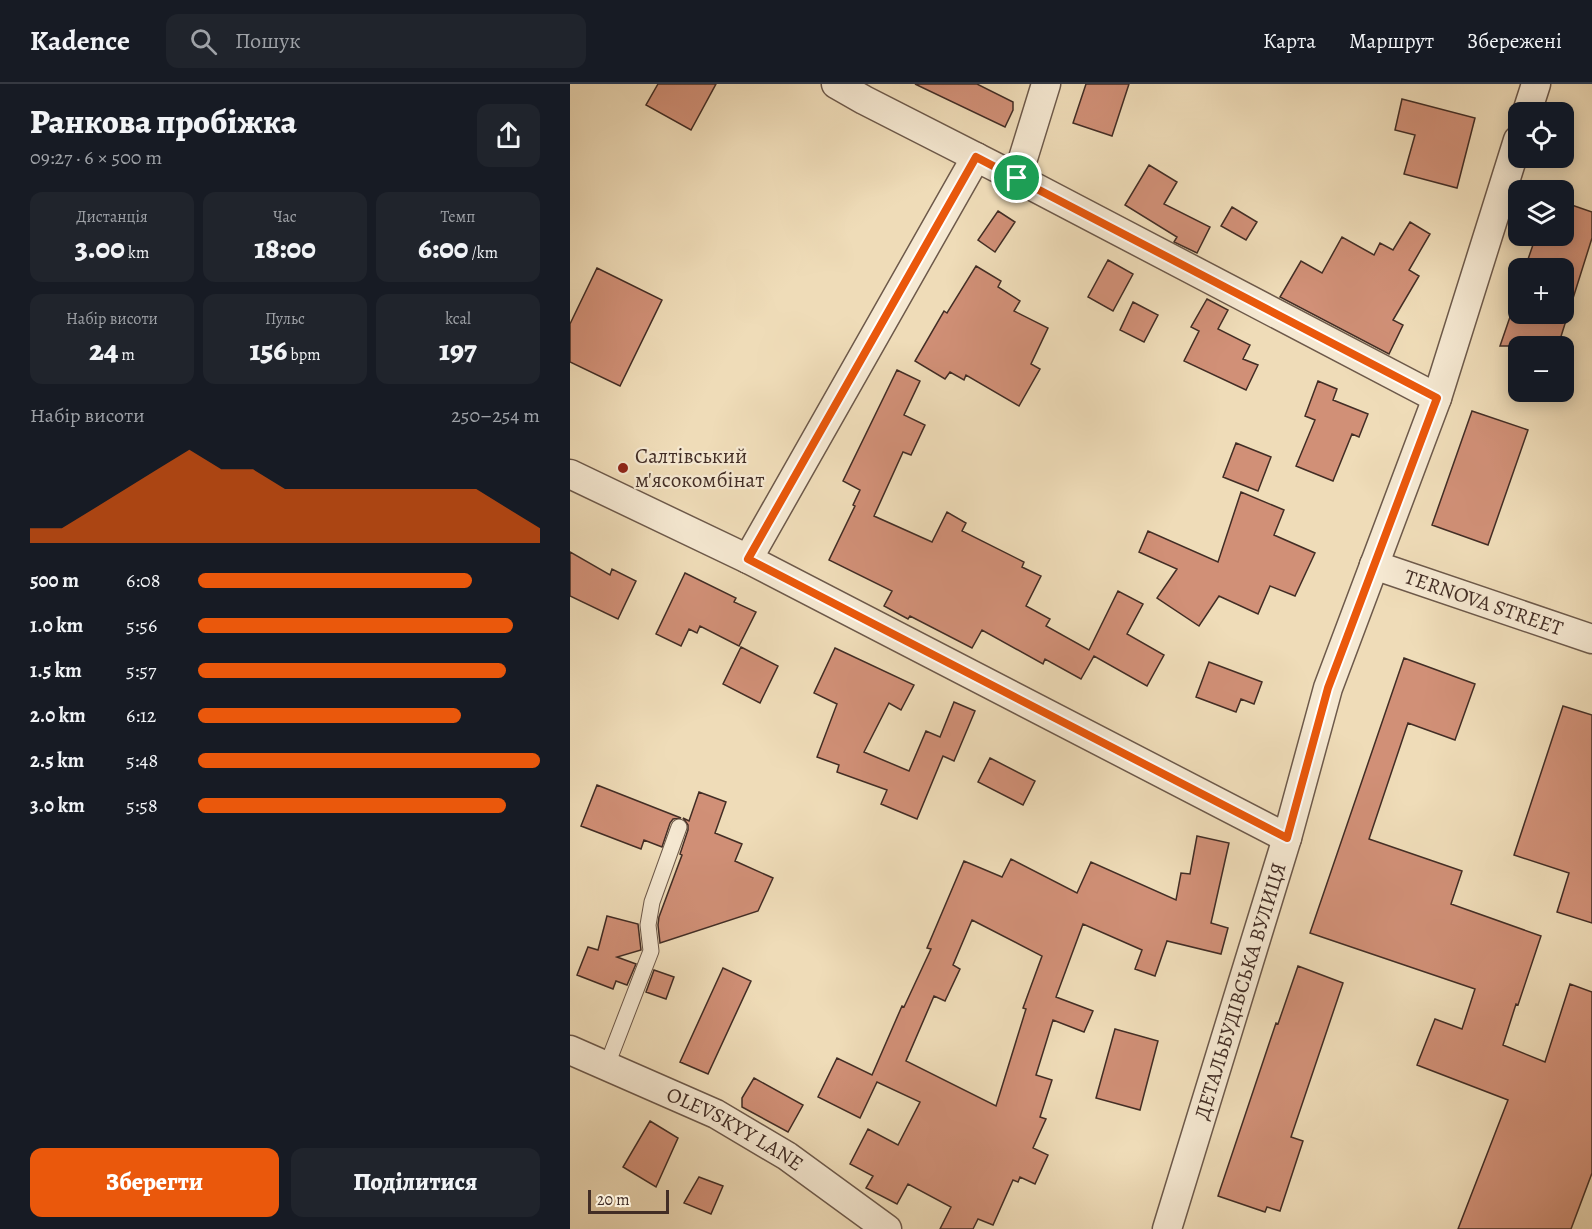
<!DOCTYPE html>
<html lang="uk">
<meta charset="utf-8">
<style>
:root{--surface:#171b24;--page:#20242c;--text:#f1f3f6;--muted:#9ea1a6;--line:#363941;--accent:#ea580c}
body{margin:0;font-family:Alegreya,serif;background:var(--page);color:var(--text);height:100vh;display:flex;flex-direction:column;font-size:22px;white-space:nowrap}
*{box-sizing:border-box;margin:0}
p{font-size:20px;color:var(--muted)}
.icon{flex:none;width:33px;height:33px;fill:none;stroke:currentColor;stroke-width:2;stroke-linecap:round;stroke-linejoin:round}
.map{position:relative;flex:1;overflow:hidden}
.side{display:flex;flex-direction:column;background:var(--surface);width:570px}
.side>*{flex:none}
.controls{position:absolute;left:938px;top:18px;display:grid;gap:12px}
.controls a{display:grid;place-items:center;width:66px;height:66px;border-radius:12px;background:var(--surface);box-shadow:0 3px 15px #0003;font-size:30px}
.scale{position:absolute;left:18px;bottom:15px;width:81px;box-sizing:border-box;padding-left:6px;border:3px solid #422d25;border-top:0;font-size:16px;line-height:21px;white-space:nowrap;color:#422d25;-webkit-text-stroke:4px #f5e8d1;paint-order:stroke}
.pin{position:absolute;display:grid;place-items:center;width:51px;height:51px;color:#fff;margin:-26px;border:3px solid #fff;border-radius:50%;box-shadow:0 2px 6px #0007}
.round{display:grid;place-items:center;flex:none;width:63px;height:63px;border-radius:12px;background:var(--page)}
.summary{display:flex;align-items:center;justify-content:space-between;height:102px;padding:0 30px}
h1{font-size:33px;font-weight:800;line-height:45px}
.figures{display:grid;grid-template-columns:repeat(3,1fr);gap:9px;height:102px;padding:6px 30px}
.figures div{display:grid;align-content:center;border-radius:12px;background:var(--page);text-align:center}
.figures b{font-size:30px;font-weight:800}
.figures small{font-size:16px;font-weight:400}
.figures p{font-size:16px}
.chart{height:168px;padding:12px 30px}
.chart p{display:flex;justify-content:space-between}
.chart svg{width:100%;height:108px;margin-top:6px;fill:var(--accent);opacity:.7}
.primary-button{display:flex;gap:12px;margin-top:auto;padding:12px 30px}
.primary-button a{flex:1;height:69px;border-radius:12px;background:var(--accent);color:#fff;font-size:24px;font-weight:800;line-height:69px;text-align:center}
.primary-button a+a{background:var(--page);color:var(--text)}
ul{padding:0 30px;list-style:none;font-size:20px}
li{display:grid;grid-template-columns:96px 72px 1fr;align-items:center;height:45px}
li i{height:15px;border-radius:8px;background:var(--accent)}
header{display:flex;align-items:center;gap:36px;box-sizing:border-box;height:84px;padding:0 30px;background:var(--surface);border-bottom:2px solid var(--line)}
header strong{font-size:28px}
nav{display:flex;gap:33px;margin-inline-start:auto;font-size:21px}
.search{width:420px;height:54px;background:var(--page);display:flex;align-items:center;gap:15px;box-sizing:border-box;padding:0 21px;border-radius:12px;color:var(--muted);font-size:22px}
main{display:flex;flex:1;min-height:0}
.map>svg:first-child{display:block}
.building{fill:#d19077;stroke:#422d25;stroke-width:1.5;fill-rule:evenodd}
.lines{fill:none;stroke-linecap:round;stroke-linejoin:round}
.service-casing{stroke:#6d594a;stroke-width:17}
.minor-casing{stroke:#6d594a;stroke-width:31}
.service{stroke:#f5e8d1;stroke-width:15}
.minor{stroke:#f5e8d1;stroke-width:28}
.route-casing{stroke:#fff;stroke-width:12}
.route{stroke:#ea580c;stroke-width:8}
.poi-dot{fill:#8f2418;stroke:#f5e8d1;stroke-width:2}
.labels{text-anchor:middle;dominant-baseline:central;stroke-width:4.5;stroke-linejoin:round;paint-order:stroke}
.poi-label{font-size:21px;fill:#422d25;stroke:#f5e8d1;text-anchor:start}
.street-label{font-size:21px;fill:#422d25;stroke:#f5e8d1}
</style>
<header>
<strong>Kadence</strong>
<div class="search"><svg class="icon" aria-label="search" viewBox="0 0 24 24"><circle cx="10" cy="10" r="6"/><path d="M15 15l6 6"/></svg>Пошук</div>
<nav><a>Карта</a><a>Маршрут</a><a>Збережені</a></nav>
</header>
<main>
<section class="side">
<div class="summary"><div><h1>Ранкова пробіжка</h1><p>09:27 · 6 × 500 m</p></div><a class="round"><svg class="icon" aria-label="share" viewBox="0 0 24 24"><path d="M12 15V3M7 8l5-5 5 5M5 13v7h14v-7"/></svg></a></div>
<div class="figures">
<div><p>Дистанція</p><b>3.00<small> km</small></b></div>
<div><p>Час</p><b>18:00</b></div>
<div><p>Темп</p><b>6:00<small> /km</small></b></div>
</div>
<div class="figures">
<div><p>Набір висоти</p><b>24<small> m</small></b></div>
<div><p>Пульс</p><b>156<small> bpm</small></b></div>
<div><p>kcal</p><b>197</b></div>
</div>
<div class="chart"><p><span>Набір висоти</span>250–254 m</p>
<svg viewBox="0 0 160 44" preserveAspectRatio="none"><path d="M0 44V38L10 38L20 30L30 22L40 14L50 6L60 14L70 14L80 22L90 22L100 22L110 22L120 22L130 22L140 22L150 30L160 38V44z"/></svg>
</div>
<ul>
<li><b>500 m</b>6:08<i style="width:80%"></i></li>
<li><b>1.0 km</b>5:56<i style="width:92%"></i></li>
<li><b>1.5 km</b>5:57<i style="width:90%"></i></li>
<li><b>2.0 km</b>6:12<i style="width:77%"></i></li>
<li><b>2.5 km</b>5:48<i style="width:100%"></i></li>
<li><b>3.0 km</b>5:58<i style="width:90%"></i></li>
</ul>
<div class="primary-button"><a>Зберегти</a><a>Поділитися</a></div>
</section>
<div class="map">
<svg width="1022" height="1145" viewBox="0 0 1022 1145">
<rect width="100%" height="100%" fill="#efdcb8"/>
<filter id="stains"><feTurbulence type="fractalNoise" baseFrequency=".00333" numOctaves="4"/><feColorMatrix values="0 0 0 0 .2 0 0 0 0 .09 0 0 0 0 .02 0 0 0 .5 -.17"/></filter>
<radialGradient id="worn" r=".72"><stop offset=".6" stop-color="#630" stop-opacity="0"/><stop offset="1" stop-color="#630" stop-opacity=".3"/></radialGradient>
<path class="building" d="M88 0H146L121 46 76 21Z
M345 0H407L443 18V26L435 43Z
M516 0H559L542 52 503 39Z
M832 15 905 34 887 104 834 90 845 51 825 46Z
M579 81 607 98 594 120 640 143 627 169 604 158 607 153 555 121Z
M993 118 1022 128V154L988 262H930L941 230H993V184H955L966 152H993Z
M662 123 687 138 676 156 651 142Z
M428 127 445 138 425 168 408 156Z
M840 138 860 150 839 186 849 192 823 236 833 241 819 270 710 213 731 177 752 189 772 153 804 171 810 159 823 166Z
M538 176 563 190 543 227 518 213Z
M406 182 431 197 428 203 450 217 444 227 478 244 461 280 470 285 449 322 396 291 394 296 380 288 375 295 345 277 374 227 377 229Z
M27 184 92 216 50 302 0 278V240Z
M637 215 658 226 648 245 680 261 673 275 688 281 676 306 614 277 629 247 621 243Z
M563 218 588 231 574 258 550 246Z
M327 286 350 297 334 331 355 341 341 371 333 368 304 432 362 458 377 428 396 439 392 447 454 478 452 483 471 492 456 522 480 535 476 542 519 566 548 507 573 520 557 550 594 571 577 602 524 572 511 595 475 575 473 580 412 546 402 564 340 532 338 535 314 522 322 507 259 476 285 422 283 421 290 406 273 397Z
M748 297 767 305 763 316 798 330 789 353 782 350 763 397 726 382 745 336 735 332Z
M902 327 958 346 918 461 862 441Z
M666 359 701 373 688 407 653 393Z
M671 408 714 426 704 451 745 469 725 512 700 502 688 530 649 512 629 542 587 514 607 485 569 468 578 447 648 478Z
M0 468 40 491 42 485 66 497 48 535 0 512Z
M115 489 166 514 164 518 186 528 169 562 130 542 127 549 119 545 111 562 86 550Z
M171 563 208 582 190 619 153 600Z
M265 564 344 601 331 626 319 619 294 668 339 687 356 647 370 653 384 618 405 627 384 677 373 672 347 735 311 720 317 706 267 688 269 681 247 673 267 620 244 609Z
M834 574 905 600 885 656 838 639 799 755 892 787 881 820 971 852 948 921 946 920 933 961 975 978 1000 900 1022 908V1089L1001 1145H888L938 1016 847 981 865 935 892 945 905 905 740 849Z
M639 578 692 598 684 620 671 615 666 628 626 613Z
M993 622 1022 631V839L987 828 999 789 944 771Z
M420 674 465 697 453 721 408 698Z
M27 701 111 734 103 735 100 739 92 763 74 756 71 765 11 742Z
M129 708 156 718 145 749 172 760 165 777 203 794 188 827 90 859 88 841 89 833 112 771 110 770 118 746V741L113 734 119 737Z
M627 752 659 759 641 839 658 844 651 870 597 857 585 892 565 885 572 866 513 840 486 913 523 927 514 948 483 936 466 991 482 996 470 1033 476 1035 463 1064 478 1071 465 1100 450 1093 448 1098 443 1096 423 1141 408 1135 403 1145H370L381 1123 338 1100 327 1120 296 1104 303 1092 280 1080 298 1045 328 1061 350 1018 307 998 290 1034 248 1013 267 974 302 991 332 922 334 923 361 865 357 864 394 777 432 793 441 775 507 809 521 778 606 816 611 789 620 790ZM402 836 472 872 453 924 456 925 426 1022 336 977 364 912 375 917 390 885 383 881Z
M37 832 68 840 71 866 47 873 66 880 57 901 46 897 43 905 7 891 18 863 28 866Z
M728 882 773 899 721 1053 733 1057 710 1127 697 1123 695 1128 648 1112 706 939 708 940Z
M153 884 181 897 138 990 110 978Z
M84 886 104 893 96 915 76 908Z
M545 945 588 957 570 1026 526 1014Z
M184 994 233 1021 218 1048 172 1023V1014Z
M80 1037 108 1054 86 1103 53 1083Z
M129 1093 153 1102 141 1130 114 1119Z"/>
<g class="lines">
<defs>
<path id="service" d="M37 981 81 867 78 841 82 818 109 743"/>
<g id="minor">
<path d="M266 0 294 16 447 94 867 314"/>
<path d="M957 28 966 0"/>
<path d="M447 94 476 0"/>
<path d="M0 390 178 475 717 754"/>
<path d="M178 475 406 73"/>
<path id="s1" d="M804 481 1022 555"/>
<path id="s2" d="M0 966 146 1030 217 1072 317 1145"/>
<path id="s3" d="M597 1145 717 754 758 604 867 314 948 56"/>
</g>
</defs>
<use href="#service" class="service-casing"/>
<use href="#minor" class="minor-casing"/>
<use href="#service" class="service"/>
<use href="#minor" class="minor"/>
</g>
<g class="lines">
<defs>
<path id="route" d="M406 73 867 314 758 604 717 754 178 475Z"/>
</defs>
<use href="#route" class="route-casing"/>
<use href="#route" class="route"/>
</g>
<circle class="poi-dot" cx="53" cy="384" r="6"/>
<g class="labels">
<g class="poi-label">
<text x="65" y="372">Салтівський<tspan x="65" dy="24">м'ясокомбінат</tspan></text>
</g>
<g class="street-label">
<text stroke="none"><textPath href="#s1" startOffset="116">TERNOVA STREET</textPath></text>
<text stroke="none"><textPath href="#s3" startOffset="249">ДЕТАЛЬБУДІВСЬКА ВУЛИЦЯ</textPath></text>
<text stroke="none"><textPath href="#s2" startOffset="183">OLEVSKYY LANE</textPath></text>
</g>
</g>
<rect width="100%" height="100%" filter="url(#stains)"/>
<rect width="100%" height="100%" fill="url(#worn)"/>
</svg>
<div class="controls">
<a><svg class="icon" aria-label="locate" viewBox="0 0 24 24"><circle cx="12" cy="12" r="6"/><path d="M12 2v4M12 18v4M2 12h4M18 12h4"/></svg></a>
<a><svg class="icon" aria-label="layers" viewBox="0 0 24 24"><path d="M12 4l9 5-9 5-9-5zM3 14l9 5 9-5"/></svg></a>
<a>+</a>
<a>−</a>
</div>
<div class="scale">20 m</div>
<div class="pin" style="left:447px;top:94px;background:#1e9e55"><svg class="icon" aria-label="arrive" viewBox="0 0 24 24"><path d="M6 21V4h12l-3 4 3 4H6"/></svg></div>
</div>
</main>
